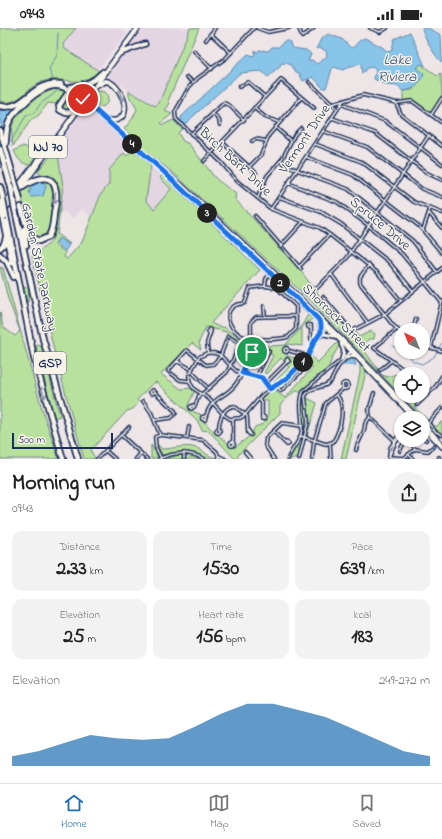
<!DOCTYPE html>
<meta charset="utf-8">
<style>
:root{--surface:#fff;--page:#f2f2f2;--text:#222;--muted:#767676;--line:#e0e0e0;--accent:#1f6fb2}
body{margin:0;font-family:"Indie Flower",sans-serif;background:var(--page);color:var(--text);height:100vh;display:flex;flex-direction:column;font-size:15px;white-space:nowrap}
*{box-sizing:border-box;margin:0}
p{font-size:13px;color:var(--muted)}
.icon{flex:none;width:22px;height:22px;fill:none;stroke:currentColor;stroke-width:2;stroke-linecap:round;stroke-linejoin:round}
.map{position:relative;height:431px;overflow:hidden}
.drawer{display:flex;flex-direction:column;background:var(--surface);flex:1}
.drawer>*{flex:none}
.needle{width:26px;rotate:317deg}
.fabs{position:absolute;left:394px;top:295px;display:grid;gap:8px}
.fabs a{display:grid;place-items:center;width:36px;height:36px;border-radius:50%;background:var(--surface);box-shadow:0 1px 3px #0004;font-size:20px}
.scale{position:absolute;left:12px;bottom:10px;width:101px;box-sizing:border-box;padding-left:4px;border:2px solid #1b2f5e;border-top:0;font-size:11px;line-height:14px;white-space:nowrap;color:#1b2f5e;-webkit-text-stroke:3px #f7f3e8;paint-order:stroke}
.pin{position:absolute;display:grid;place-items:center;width:34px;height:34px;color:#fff;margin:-17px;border:2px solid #fff;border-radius:50%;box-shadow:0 1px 4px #0007}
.km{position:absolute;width:20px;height:20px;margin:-10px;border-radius:50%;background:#222;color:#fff;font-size:11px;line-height:20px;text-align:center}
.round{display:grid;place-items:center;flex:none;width:42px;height:42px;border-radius:21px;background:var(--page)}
.summary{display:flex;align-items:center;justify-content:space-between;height:68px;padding:0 12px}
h1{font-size:22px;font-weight:700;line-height:30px}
.metrics{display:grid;grid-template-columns:repeat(3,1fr);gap:6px;height:68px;padding:4px 12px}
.metrics div{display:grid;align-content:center;border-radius:10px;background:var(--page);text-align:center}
.metrics b{font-size:20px;font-weight:700}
.metrics small{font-size:11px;font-weight:400}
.metrics p{font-size:11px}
.chart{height:112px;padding:8px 12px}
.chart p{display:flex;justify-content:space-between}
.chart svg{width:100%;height:72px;margin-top:4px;fill:var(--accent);opacity:.7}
.status{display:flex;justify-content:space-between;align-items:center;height:28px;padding:0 20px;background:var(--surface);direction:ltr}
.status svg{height:11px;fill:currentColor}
.dock{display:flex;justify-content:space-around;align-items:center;height:56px;border-top:1px solid var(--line);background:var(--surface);font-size:11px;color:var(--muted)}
.dock a{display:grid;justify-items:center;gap:2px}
.dock .on{color:var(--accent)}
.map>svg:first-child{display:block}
.built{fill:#e4d5e3}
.green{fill:#b8e19d;stroke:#6a887e;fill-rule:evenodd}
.water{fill:#89c5e9;stroke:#5d89b1}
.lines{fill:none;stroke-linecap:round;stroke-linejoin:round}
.stream{stroke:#5d89b1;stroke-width:1}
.minor-casing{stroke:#1b2f5e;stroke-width:4.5}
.secondary-casing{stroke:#1b2f5e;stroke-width:6}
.trunk-casing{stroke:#1b2f5e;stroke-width:7}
.motorway-casing{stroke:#1b2f5e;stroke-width:8}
.minor{stroke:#f7f3e8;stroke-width:1.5}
.secondary{stroke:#f7f3e8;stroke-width:3}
.trunk{stroke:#f7f3e8;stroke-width:4}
.motorway{stroke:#f7f3e8;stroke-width:4.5}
.motorway-bridge-casing{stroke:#1b2f5e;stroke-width:8;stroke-linecap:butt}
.motorway-bridge{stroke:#f7f3e8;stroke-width:4.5}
.oneway{stroke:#8991a3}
.route-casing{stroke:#fff;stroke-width:8}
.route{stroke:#1a73e8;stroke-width:5}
.labels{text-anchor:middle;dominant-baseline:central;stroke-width:3;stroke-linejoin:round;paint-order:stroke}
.shield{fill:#f7f3e8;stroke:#5d6a87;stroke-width:1}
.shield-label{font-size:13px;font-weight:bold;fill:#1b2f5e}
.street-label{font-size:14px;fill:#1b2f5e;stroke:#f7f3e8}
.water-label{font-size:15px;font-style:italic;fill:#365481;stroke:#f7f3e8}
</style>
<div class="status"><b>09:43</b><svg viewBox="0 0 49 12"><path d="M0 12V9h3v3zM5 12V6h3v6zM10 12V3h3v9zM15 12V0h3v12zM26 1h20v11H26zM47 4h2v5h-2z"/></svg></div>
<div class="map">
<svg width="442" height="431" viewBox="0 0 442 431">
<rect width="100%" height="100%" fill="#eee5e6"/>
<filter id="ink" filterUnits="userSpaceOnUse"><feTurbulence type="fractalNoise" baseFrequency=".025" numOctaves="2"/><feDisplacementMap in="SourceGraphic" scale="8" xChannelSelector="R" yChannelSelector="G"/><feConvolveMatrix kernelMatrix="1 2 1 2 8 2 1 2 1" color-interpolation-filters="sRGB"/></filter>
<g filter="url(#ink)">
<path class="built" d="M76 0H120L127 6 100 39 93 41 65 21 63 17Z
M140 0H190L159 75 155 78 105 47Z
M82 81H89L133 119 124 125 109 156 101 166 92 190 82 181 73 191 65 184H61L63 158 59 142 57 114Z
M152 137 162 146 159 150 172 162 154 182 145 174 148 142Z"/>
<path class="green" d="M0 0H76L63 16 65 21 99 43 86 54C71 54 51 48 37 56 24 63 17 79 0 73Z
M190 0H199L168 73 170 75 165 83 172 86 161 95 163 97 173 92 182 101 178 105 183 113 189 116 216 151 236 166 235 171 299 241 329 280 351 305 355 304 359 309 371 303 375 306 374 311H369L361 318 382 347 388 349 396 346 393 354 401 362V367L311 273 178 149 138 117 141 108 135 111 124 101 133 90 137 81 129 68V63L155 78 159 75Z
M421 36 437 48 441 46 442 69 431 85 414 73 403 74V63L413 62 416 40Z
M93 55 84 67 73 59Z
M56 61 66 63 56 76 48 75 38 88 31 92 13 118C12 112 11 105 12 99 15 81 39 65 56 61Z
M92 71a8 8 0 1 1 16 0a8 8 0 1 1-16 0Z
M71 65 80 72 73 81 63 84 60 77Z
M23 118 31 121 36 130 30 137C21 136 18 131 14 123Z
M57 120 63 158 57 206 70 216 58 211 55 217 66 225 64 229 67 231 82 214 101 166 109 156V142L124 125 127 128 131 123 133 125 137 123 151 137 146 172 154 181 171 161 160 150 162 147 260 242 211 295 219 299H224C251 320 251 319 285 317L298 304 308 287 313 290 302 299V318L288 316 283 321 288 325 287 328 304 332 311 323 312 329 317 335 338 314 340 316 332 330 328 341 318 347 301 364 295 363 280 377V385L237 428 239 431H235L209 403 202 402 197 392 156 354 150 358 137 372 139 374 133 381 127 383 91 422 95 431H84L56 331 32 228C38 223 48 218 52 212 56 204 62 165 58 158 53 151 44 147 37 144ZM206 299 226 304 250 321 270 322 269 324 273 328 264 345 266 346 281 330 289 339 274 354 279 362H284L308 335 313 339 285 370 272 360 259 370 262 373H268V389L263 396 255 399 250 408 234 420C222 410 206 400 200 386L194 384 188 377 195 362 192 360 181 361 161 346 192 315 201 322 199 314Z
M40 151 51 156 55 165 51 204 40 212 30 208 21 165 25 159Z
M0 239 3 240 42 381 59 431H0V284L3 299 15 308 20 303 8 271Z
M29 259 28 274H27L22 260Z
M41 317 60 388 54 390 36 318Z
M360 337 366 343 346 431H341L360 345Z
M402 368H407L416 377 414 379 436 399 442 393V407L436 404Z
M305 369 317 375 307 408H305C310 393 309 384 305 369Z
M301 376H304L307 391 303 405Z
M300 412V427L297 431H288Z
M157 416 162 421C174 421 184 416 197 420 204 423 208 429 217 430 209 431 206 429 198 427 187 423 175 424 163 427L161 425Z
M151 417 158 429 151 431Z
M184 426 202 431H162Z"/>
<path class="water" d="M422 0H428L441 7 442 34C436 31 423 7 422 0Z
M410 4 425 38 421 36 416 40 424 46C420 57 414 62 403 63L397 58 385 57 374 51 376 43 373 39 367 40 362 46 361 37 359 36C353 40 348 38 343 42L334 39 332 41 326 60H323L313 49 303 53 299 45 296 44C292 38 291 35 282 35L280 39 268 49 261 43 240 45 184 97 181 95V89L248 26 254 28 255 22 257 25 259 22 268 23 272 19H279L284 13H289L292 20 306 22 311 26 308 33 312 32 317 36 327 28 326 23 321 20 316 21 321 11 328 6 342 11 351 20C356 19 357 12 365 10L382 19 388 24 392 22 394 11Z
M0 79 12 81 13 84 4 103 0 94Z
M37 153 44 155 46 159 43 168 32 169 29 166 32 155Z
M59 210 69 217 65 223 56 215Z
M350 330 354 332 356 337H343V334H347Z"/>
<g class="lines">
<path class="stream" d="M54 54 49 41 57 27 58 5
M11 113 26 88 34 85 41 75 54 66 58 61
M392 318 401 322
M438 321 442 315
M406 324 413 333 422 336 434 329 437 323"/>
<defs>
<path id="minor" d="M215 0 211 6 231 25
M254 0 226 30 198 50 189 59 175 84 176 91 221 134 237 153 271 181 320 200 330 207 378 245 401 273
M257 0 268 4 289 0
M299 0 302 9 314 0
M370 0 380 4 387 0
M206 12 211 5
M194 23 212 41
M187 49 193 54
M309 54 337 81
M239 59 248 54 265 69
M396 75 401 86 442 118
M332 76 363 67 397 75 412 73 442 95
M341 76 385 93 442 136
M254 80 265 89 278 94
M212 85 219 92 220 97
M431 87 442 70
M332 90 375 105 427 145 442 152
M275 99 291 113
M323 103 367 119 422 161 442 169
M191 106 224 75 229 77 244 92
M252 113 256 111 266 113
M222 114 256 145
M315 116 362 134 414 174 442 185
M306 129 353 147 420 199 442 225
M204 133 281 52 314 80
M280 133 297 142 348 161 413 213 437 244
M249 139 261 127 269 107 301 70
M288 155 337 174 369 198 402 226 442 275
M258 169 267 148 282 131 295 106 301 100
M279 169 321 184 341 196 389 234 413 263
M271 181 343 73
M429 185 442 200
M255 188 301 241
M423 202 430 181
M280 219 303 194
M369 237 360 249V255L392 296 401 305
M299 239 329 207
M331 246 367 294
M265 258 277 260 296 278V301L288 309C277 312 256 312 244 309 232 305 220 285 236 277 238 276 242 276 245 275L250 260 265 258 266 251 270 246
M317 260 347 230 429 107
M323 269 352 303 385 286 442 240
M264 278 265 288
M308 297H311V301L308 299Z
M327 300 324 306 315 312 323 301Z
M209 301 211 303 210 306 208 303Z
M311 301V311L314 314
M397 301 374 320 410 346
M413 302 416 291
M251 310V294L256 289 295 288
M423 317 442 323
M284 322a2 2 0 1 1 4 0a2 2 0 1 1-4 0Z
M431 320 442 273
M268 322 269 324 267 327 265 323Z
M290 323 308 328
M208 325 207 315 210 306
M344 329 350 324
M287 331 289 333 286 335Z
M177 333 191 341
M380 342 391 333
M191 343 208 360
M257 348 267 327
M189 353 180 352 168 343 187 322 206 337 213 336 220 329 228 308 252 324C247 335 243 347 235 357 224 371 212 368 206 388
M266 355 286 335
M342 358a3 3 0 1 1 6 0a3 3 0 1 1-6 0Z
M423 357 430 364
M276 358 281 363 307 338 309 335 307 330
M270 361 262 350 236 343 220 327 214 325H207L199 329 189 347 190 355 194 361 209 371 224 387 230 391 240 390 245 387 262 367 286 351 295 343 310 325 315 312
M303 363 341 332
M202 366 227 344 241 315
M259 371 262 375V388
M143 373 151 384 160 407 203 412 217 424 219 431
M193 377 194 379 191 381 190 379Z
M417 377 436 358 442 348
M195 378 200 365
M442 380 428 395 436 404 442 407
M206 388 205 392 202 391V389Z
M262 388 264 389 265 391H262Z
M370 389 394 412
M155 392 171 390 176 385 175 383 155 364 153 362 150 364 152 366 155 364
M219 400C219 391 224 379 234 378L247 388 248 405 251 407 248 402
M216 403a2 2 0 1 1 4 0a2 2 0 1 1-4 0Z
M273 403 285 415
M401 404 390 420 389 429 395 415 401 408
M121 407 147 431
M160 407 155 409 156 420 161 430
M301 408 326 416 333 414C341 401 346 379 337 367
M187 410 189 399
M423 410 426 412
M410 412 415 421 428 423 434 418
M233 413V391
M230 416a2 2 0 1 1 4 0a2 2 0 1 1-4 0Z
M287 414 289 416 287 417 285 415Z
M330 416 331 431
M356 422C358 411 365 407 365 396L370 389 369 382 374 365
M106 423 115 431
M400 423 404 414 409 412
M245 424 251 431
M409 427 413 431
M219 428 225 431
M97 431 129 399
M136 431 141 425
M159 431C173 424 190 423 204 431
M184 431V425
M274 431 265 417 266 410 282 395 302 398
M288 431C291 421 299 415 301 406 305 392 297 379 303 364
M299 431 308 394 305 368 310 362 326 357 331 353 338 339 351 324
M312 431 314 414 326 375 343 361
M389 431V429L404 430 415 421
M439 431V429"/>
<path id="secondary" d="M84 72 142 125 181 157 269 240 351 320 418 390
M169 149 347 319 414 390
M320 294 321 304
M324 306 334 308
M341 316 344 323 342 331
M346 330 352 328 355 329
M406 382 408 390
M423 395 442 416
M423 399 442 419"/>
<path id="trunk" d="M121 25 145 16
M98 57 106 53C119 55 133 83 119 91 115 94 111 92 107 93
M80 81 87 79 96 83
M3 178 39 131
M0 188 138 0"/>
<path id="motorway" d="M70 59C83 58 94 54 103 44
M75 65H68L59 78 60 82 66 85 75 82
M0 78C25 84 31 52 61 56
M0 102 15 154
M5 118C7 110 5 102 9 94 13 85 22 78 29 71 52 53 60 54 83 71
M0 121 11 159
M0 159 3 171
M20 161C31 153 53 140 56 164 57 171 55 179 54 186 53 194 53 203 48 209L39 213 29 208 21 179
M14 177 43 311 78 431
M6 188 34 330 63 431
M3 192 12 235
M24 201 26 217
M0 220 4 216 6 209
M0 227 7 234 14 249"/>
</defs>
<use href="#minor" class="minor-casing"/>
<use href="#secondary" class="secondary-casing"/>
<use href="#trunk" class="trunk-casing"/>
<use href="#motorway" class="motorway-casing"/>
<use href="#minor" class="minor"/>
<use href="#secondary" class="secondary"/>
<use href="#trunk" class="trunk"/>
<use href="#motorway" class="motorway"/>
<defs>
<path id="motorway-bridge" d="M15 154 20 172
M11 159 14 177
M3 171 6 188
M0 175 3 192"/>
</defs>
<use href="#motorway-bridge" class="motorway-bridge-casing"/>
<use href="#motorway-bridge" class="motorway-bridge"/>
</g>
<defs><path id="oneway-shaft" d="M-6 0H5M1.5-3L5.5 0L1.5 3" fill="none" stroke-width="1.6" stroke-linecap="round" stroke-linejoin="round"/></defs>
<g class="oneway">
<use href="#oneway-shaft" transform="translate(121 68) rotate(70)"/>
<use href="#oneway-shaft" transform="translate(55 170) rotate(94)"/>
<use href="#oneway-shaft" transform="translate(43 365) rotate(75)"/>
</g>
</g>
<g class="lines" filter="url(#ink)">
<defs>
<path id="route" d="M83 71 164 144 304 277 318 291 321 296V304L314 314 307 330 286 351 270 361 262 350 242 345 252 324"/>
</defs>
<use href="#route" class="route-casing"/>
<use href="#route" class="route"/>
</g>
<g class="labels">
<g class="shield">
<rect x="29" y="108" width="38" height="22" rx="3"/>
<rect x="34" y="324" width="32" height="22" rx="3"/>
</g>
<g class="shield-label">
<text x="48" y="119">NJ 70</text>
<text x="50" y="335">GSP</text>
</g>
<g class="street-label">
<text transform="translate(305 111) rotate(-56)">Vermont Drive</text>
<text transform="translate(235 134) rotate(43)">Birch Bark Drive</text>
<text transform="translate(380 196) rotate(40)">Spruce Drive</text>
<text transform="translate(39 239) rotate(78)">Garden State Parkway</text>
<text transform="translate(336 290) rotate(45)">Shorrock Street</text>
</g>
<g class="water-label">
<text x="397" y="32">Lake<tspan x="397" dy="17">Riviera</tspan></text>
</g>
</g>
</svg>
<div class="fabs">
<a><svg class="needle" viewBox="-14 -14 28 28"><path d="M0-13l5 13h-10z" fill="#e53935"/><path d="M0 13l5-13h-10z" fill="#767676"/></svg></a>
<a><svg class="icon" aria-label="locate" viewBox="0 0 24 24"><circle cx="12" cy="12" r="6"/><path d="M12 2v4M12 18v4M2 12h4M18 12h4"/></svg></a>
<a><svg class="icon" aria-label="layers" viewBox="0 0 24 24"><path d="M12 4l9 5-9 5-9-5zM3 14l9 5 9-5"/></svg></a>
</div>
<div class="scale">500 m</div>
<div class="pin" style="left:252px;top:324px;background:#1e9e55"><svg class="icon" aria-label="arrive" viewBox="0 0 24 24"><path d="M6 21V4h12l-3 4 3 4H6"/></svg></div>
<div class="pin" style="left:83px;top:71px;background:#d93025"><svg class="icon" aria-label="check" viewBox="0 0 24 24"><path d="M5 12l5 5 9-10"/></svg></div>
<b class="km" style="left:303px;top:334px">1</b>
<b class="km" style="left:280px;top:255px">2</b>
<b class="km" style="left:207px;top:185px">3</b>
<b class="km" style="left:132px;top:116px">4</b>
</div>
<section class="drawer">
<div class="summary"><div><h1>Morning run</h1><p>09:43</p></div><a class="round"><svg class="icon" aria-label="share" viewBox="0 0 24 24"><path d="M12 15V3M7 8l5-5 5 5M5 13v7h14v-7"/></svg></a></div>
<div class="metrics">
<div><p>Distance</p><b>2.33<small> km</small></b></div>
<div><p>Time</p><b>15:30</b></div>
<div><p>Pace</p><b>6:39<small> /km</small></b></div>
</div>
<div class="metrics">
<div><p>Elevation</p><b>25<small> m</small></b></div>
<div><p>Heart rate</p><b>156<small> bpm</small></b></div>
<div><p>kcal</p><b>183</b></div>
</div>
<div class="chart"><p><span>Elevation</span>249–272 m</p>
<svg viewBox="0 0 160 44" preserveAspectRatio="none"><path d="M0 44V38L10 35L20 30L30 25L40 27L50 28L60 27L70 20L80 12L90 6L100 6L110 10L120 14L130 21L140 28L150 35L160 38V44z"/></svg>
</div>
</section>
<nav class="dock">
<a class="on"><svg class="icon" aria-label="home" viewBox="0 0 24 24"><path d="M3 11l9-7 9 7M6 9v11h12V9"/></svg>Home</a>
<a><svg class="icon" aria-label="map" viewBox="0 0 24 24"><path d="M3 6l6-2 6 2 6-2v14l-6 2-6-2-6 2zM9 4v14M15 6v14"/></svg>Map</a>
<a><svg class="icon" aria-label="saved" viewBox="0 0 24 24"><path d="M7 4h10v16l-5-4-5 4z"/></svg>Saved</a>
</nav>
